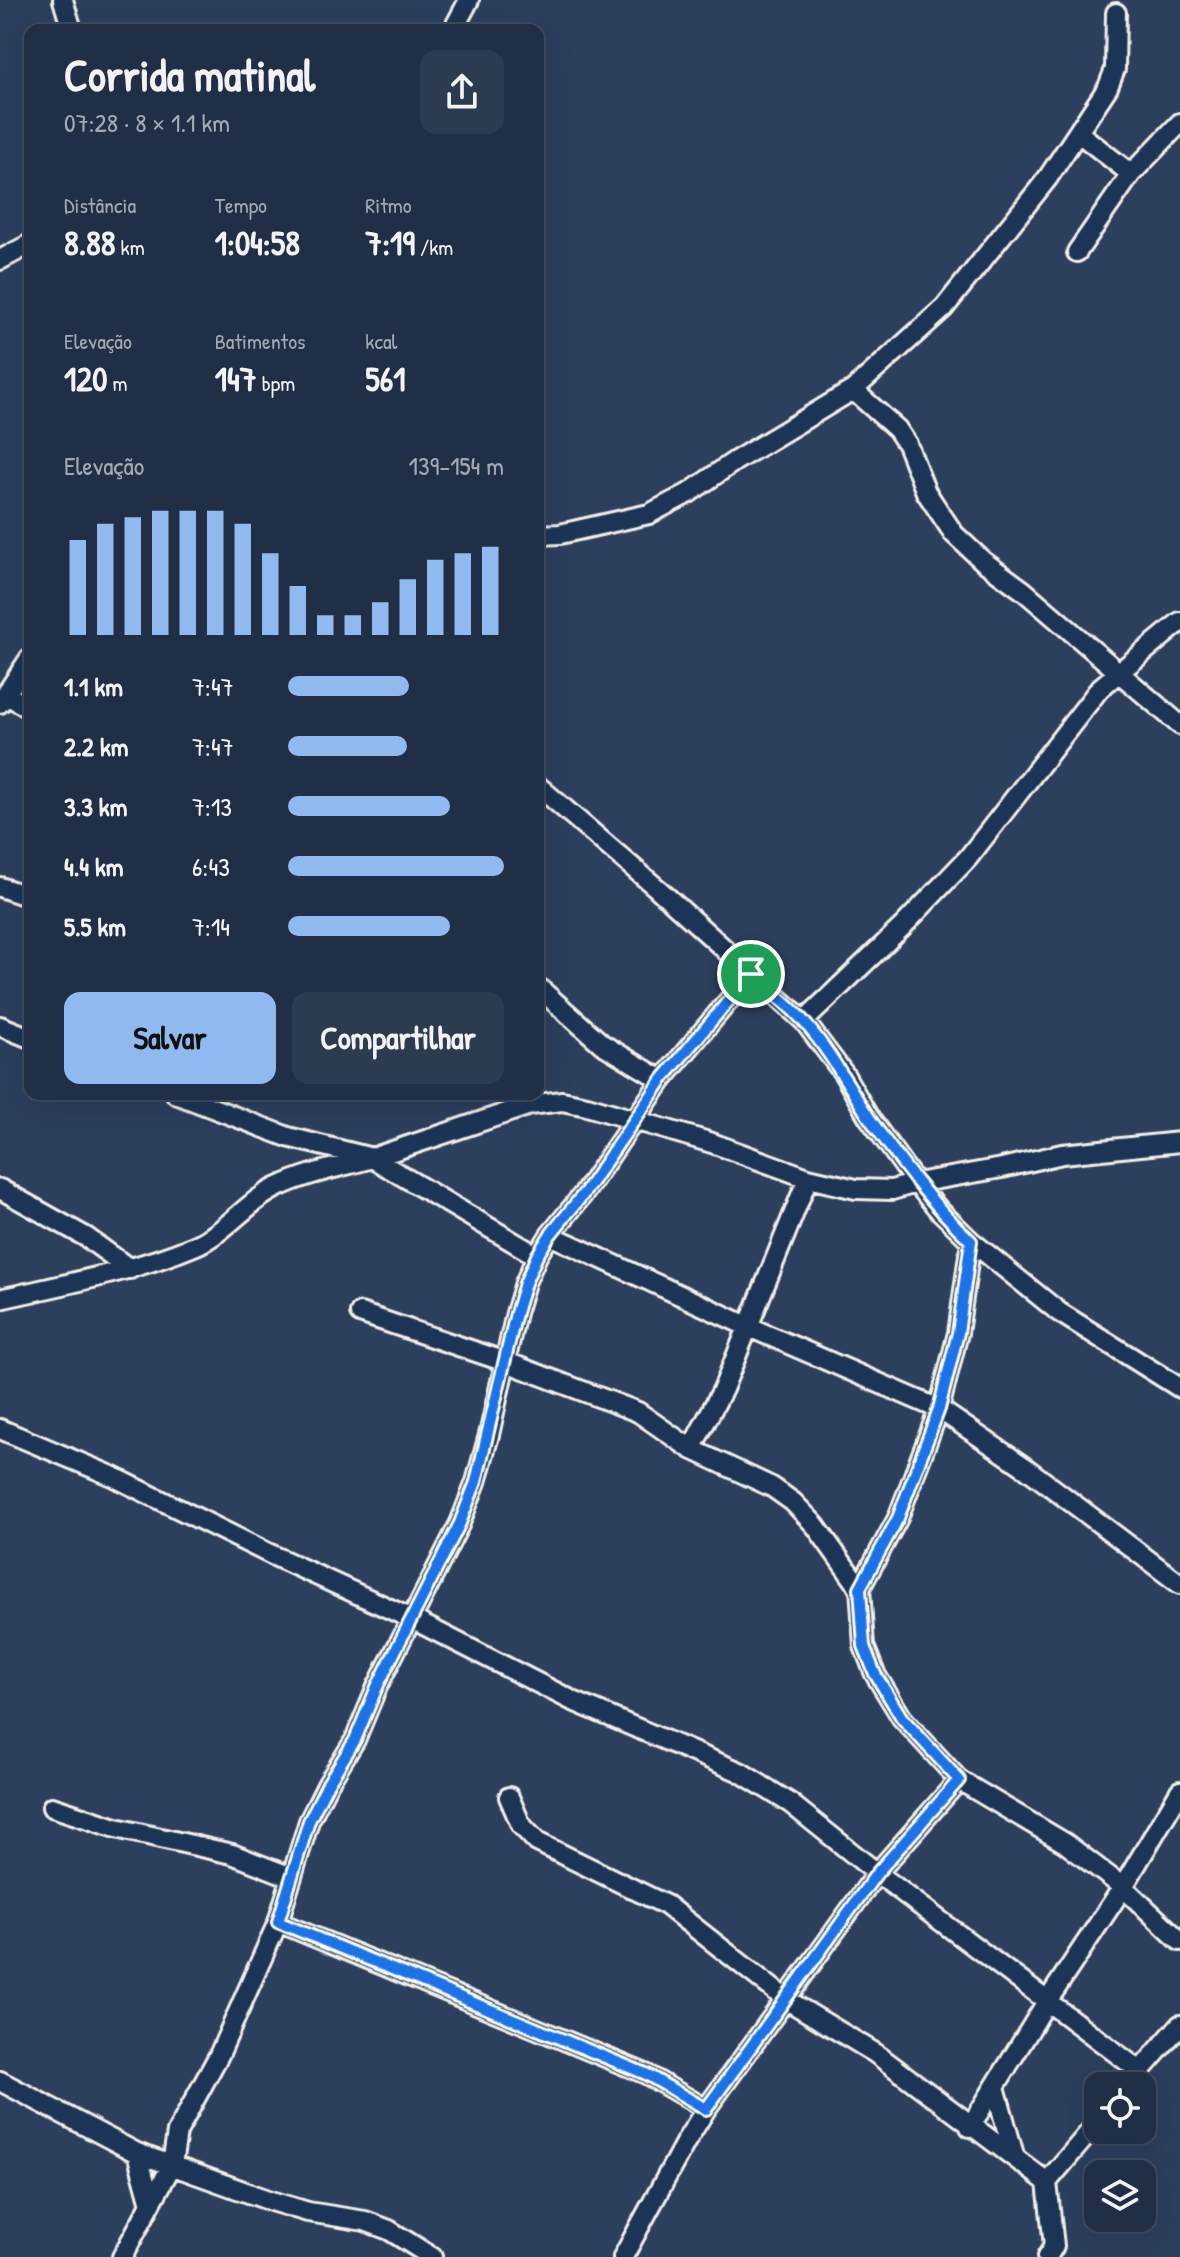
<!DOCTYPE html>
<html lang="pt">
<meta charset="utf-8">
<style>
:root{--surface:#212f46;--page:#2d3b51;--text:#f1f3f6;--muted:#a2a9b3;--line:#3e4a5f;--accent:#90b9f0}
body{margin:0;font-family:"Patrick Hand",sans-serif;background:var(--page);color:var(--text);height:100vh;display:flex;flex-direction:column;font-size:30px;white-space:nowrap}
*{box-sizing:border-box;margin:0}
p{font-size:26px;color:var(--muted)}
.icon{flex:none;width:44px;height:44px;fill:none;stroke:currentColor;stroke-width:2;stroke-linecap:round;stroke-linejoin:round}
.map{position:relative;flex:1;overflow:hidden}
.panel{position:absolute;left:24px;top:24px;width:520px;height:1076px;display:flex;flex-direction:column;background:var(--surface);border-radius:16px;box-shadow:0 8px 32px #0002,0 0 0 2px var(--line)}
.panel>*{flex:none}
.tools{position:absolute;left:1084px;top:2072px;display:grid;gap:16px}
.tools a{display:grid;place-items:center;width:72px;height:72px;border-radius:16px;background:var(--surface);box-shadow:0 8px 32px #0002,0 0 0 2px var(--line);font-size:40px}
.pin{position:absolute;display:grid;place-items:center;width:68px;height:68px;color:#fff;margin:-34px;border:4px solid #fff;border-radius:50%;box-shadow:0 2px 8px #0007}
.round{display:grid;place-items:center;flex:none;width:84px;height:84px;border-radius:16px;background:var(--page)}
.headline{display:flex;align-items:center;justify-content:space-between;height:136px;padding:0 40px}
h1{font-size:44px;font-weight:800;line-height:60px}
.figures{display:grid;grid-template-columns:repeat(3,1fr);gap:12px;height:136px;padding:8px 40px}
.figures div{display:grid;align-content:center}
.figures b{font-size:34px;font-weight:800}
.figures small{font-size:22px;font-weight:400}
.figures p{font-size:22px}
.chart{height:224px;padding:16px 40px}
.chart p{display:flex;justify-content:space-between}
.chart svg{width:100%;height:144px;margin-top:8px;stroke:var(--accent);stroke-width:6}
.primary-button{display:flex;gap:16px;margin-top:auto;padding:16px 40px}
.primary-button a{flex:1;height:92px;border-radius:16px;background:var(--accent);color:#111;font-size:32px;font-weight:800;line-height:92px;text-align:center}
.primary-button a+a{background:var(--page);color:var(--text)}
ul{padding:0 40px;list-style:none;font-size:26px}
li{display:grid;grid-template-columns:128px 96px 1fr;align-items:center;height:60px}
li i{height:20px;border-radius:10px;background:var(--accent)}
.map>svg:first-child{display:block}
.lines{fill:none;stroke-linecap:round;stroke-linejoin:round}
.street-casing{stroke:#f4f1e8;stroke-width:24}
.street{stroke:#1d3557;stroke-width:18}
.route-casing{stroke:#fff;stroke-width:16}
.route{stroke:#1a73e8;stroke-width:10}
</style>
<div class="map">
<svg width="1180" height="2257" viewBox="0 0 1180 2257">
<rect width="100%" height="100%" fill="#2c3f5d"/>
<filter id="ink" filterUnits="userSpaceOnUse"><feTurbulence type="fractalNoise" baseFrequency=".0125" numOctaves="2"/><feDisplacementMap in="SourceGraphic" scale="16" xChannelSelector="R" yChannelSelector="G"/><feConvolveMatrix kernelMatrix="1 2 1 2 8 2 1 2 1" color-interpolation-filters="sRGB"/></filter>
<g filter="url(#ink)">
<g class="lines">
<defs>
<path id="street" d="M63 0 72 30
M453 30 469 0
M1080 134 1131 174
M1077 252 1131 174 1180 123
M0 260 30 244
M853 390 897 429 907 444 926 492 954 534 983 561 1024 591 1180 725
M538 535 560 534 649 514 689 493 735 461 853 390 944 308 1047 179 1108 87 1115 69 1116 13
M6 694 30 709
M0 703 30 658
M538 786 658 889 804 1021 844 1074 868 1116 916 1183 939 1210 971 1241 1059 1312 1180 1388
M0 887 30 897
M538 987 602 1044 662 1080
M804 1021 903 926 968 858 1100 688 1180 622
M0 1026 30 1038
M176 1094 288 1137 372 1158 530 1105 562 1101 587 1106 712 1143 808 1178 856 1189 892 1190 916 1183 1002 1168 1062 1154 1180 1142
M0 1189 86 1237 130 1269
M550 1235 749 1327 939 1409 1026 1468 1180 1584
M971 1241 958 1333 939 1409 898 1518 860 1588 864 1646 875 1674 902 1718 959 1780 1065 1843 1123 1887 1180 1941
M0 1299C65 1284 132 1272 194 1246 226 1233 247 1201 278 1187 307 1173 341 1167 372 1158L537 1256
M360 1313 506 1362 638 1412 691 1449 772 1487 793 1502 815 1525 860 1588
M0 1429 112 1476 270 1554 412 1619 573 1701 740 1772 790 1803 877 1873 1140 2071
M691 1449 723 1389 808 1178
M509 1797 521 1825 537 1842 666 1905 787 2000 875 2053 1047 2182 1054 2246 1047 2257
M52 1807 116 1828 232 1854 291 1877
M278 1922 646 2074 706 2109
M0 2081 137 2153 271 2201 308 2212 365 2221 389 2230 432 2257
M1127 2086 1180 2025
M995 2087 1014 2155
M970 2127 1048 2000 1123 1887 1180 1791
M137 2153 151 2204
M1047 2182 1098 2122
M122 2257 172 2165 177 2132 219 2055 278 1922 309 1821 327 1785 355 1740 377 1687 460 1523 476 1482 489 1435 516 1313 525 1283 537 1256 550 1235 585 1192 662 1080 751 974
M623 2257 686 2141 706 2109 877 1873 959 1780"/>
</defs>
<use href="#street" class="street-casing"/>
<use href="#street" class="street"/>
</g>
</g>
<g class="lines" filter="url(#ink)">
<defs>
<path id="route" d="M751 974C769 990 790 1005 805 1023 832 1054 848 1086 870 1119 901 1163 932 1204 971 1241L958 1333 939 1409 898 1518 860 1588 864 1646 875 1674 902 1718 959 1780 877 1873 706 2109 646 2074 278 1922 309 1821 327 1785 355 1740 377 1687 460 1523 476 1482 516 1313 525 1283 537 1256 550 1235 585 1192 662 1080Z"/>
</defs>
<use href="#route" class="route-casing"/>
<use href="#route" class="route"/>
</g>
</svg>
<div class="tools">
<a><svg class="icon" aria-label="locate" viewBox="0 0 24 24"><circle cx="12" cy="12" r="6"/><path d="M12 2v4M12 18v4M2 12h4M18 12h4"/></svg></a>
<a><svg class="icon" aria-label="layers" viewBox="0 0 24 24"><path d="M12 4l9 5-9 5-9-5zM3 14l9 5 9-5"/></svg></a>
</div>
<div class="pin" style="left:751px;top:974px;background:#1e9e55"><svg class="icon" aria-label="arrive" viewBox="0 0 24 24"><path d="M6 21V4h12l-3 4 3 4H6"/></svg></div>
<section class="panel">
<div class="headline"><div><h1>Corrida matinal</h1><p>07:28 · 8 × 1.1 km</p></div><a class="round"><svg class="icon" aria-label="share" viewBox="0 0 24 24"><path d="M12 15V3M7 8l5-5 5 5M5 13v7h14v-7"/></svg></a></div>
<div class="figures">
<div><p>Distância</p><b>8.88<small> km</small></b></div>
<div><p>Tempo</p><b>1:04:58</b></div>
<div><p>Ritmo</p><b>7:19<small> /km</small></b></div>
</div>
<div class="figures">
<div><p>Elevação</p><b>120<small> m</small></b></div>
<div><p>Batimentos</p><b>147<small> bpm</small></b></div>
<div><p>kcal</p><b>561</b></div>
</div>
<div class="chart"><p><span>Elevação</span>139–154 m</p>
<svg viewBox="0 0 160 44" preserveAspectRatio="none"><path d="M5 44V15M15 44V10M25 44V8M35 44V6M45 44V6M55 44V6M65 44V10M75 44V19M85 44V29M95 44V38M105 44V38M115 44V34M125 44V27M135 44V21M145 44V19M155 44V17"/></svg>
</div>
<ul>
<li><b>1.1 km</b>7:47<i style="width:56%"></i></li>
<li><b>2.2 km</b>7:47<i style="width:55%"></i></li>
<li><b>3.3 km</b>7:13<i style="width:75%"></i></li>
<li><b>4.4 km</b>6:43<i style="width:100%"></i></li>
<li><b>5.5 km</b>7:14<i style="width:75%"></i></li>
</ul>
<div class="primary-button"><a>Salvar</a><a>Compartilhar</a></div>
</section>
</div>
